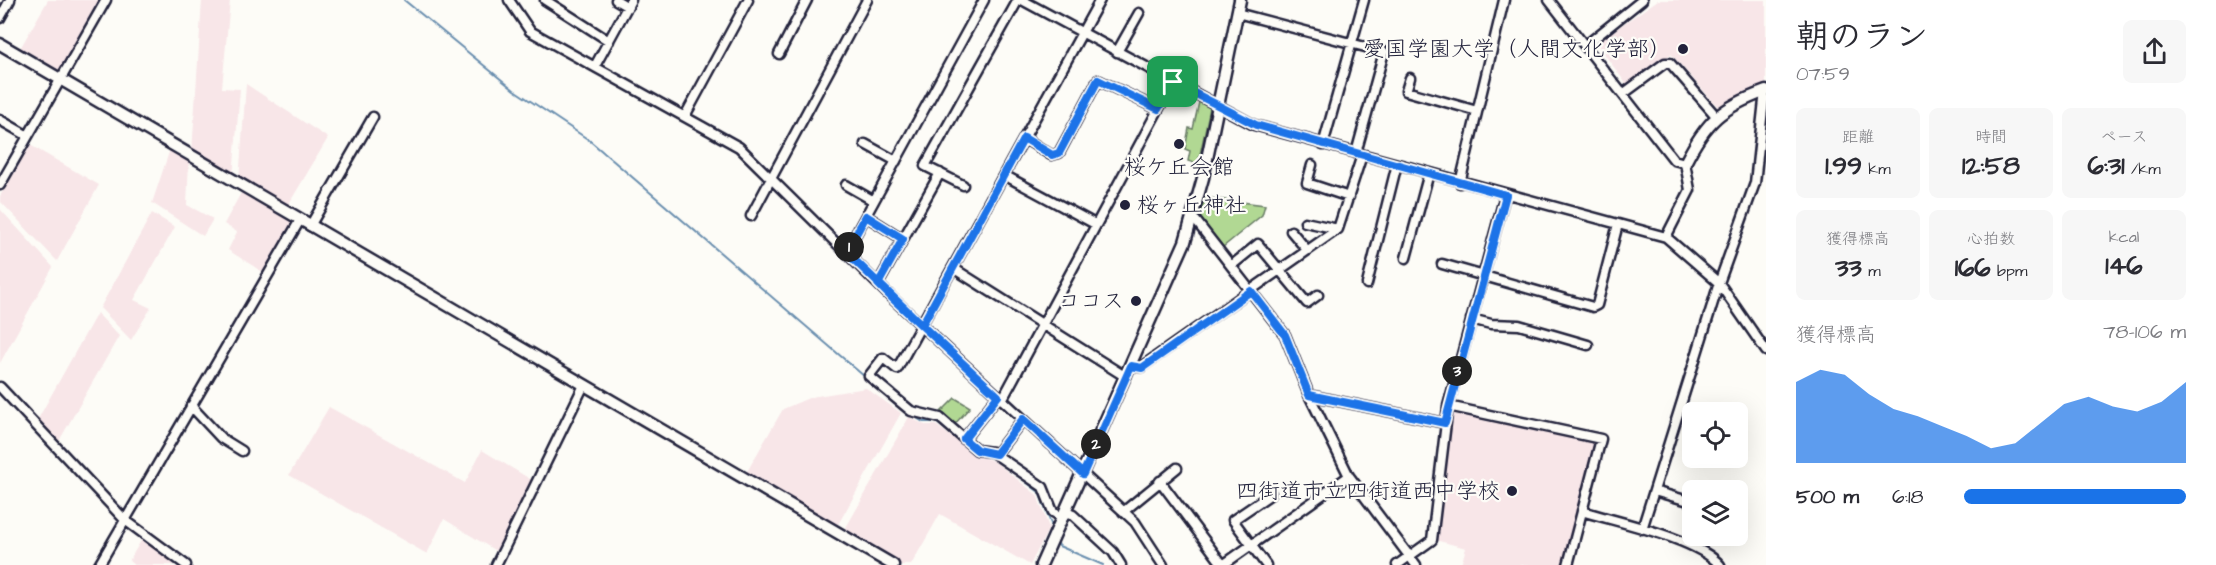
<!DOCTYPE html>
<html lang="ja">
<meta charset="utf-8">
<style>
:root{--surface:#fff;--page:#f7f7f7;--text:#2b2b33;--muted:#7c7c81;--accent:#1a73e8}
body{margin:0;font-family:"Architects Daughter","Klee One",sans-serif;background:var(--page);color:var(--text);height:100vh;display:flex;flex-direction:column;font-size:22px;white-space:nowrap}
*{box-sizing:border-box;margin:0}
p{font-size:20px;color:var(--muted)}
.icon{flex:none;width:33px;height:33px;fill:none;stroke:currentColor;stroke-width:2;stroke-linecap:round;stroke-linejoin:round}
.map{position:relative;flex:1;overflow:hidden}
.panel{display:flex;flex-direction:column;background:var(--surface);width:450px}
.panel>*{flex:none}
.fabs{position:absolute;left:1682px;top:402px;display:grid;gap:12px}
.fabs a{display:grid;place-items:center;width:66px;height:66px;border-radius:9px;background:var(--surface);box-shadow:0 6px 24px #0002;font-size:30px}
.pin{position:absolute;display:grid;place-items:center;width:51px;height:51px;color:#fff;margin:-26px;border-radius:12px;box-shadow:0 3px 9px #0006}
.km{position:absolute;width:30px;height:30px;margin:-15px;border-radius:50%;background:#222;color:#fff;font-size:16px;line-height:30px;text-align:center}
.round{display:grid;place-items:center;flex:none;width:63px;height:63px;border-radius:9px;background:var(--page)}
.headline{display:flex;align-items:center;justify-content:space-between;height:102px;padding:0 30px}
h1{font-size:33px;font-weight:700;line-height:45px}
.stats{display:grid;grid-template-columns:repeat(3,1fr);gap:9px;height:102px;padding:6px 30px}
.stats div{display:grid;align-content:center;border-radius:9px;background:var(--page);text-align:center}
.stats b{font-size:26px;font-weight:700}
.stats small{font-size:16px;font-weight:400}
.stats p{font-size:16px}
.chart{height:168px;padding:12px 30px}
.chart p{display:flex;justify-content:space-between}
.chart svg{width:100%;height:108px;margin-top:6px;fill:var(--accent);opacity:.7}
ul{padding:0 30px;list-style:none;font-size:20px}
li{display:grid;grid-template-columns:96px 72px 1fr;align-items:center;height:45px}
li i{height:15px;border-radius:8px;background:var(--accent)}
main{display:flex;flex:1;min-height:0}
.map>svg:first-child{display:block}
.built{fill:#f8e6e8}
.green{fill:#b1d893;stroke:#6a7d67;stroke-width:1.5}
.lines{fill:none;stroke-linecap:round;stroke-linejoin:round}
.stream{stroke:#6b8faf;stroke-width:2}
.minor-casing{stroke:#22223b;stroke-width:13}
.tertiary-casing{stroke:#22223b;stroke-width:15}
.minor{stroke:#fdfcf7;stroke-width:8}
.tertiary{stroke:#fdfcf7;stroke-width:10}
.route-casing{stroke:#fff;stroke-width:12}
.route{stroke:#1a73e8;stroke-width:8}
.poi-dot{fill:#22223b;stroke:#fdfcf7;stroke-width:2}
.labels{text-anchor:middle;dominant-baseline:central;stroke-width:4.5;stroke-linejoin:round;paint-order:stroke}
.poi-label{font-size:22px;fill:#22223b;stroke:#fdfcf7;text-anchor:end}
</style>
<main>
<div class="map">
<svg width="1766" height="565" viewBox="0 0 1766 565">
<rect width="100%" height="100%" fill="#fdfcf7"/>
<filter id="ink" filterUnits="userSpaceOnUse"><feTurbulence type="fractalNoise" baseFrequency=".0167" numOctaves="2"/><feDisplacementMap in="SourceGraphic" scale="12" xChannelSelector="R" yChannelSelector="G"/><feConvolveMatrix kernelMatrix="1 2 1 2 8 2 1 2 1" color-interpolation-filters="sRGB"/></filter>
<g filter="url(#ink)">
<path class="built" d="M48 0H102L59 75 18 52Z
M202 0H230L222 88 240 89 233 177 192 152Z
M1658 0H1766V85L1718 107 1671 54 1627 85 1596 43Z
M246 84 328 138 287 207 239 181Z
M30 145 99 185 57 261 0 201V196Z
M170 149 189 161 187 205 213 219 203 236 152 203Z
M242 191 295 222 264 273 228 250 237 232 224 224Z
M0 209 53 267 0 363Z
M152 213 175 227 134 300 151 308 131 340 100 308Z
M97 313 119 336 59 441 38 419Z
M866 388 901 413 836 528 745 475 783 409 811 397Z
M329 407 465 483 482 450 535 482 499 553 444 519 427 554 289 475Z
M1453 414 1596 442 1563 565H1461L1466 548 1435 540Z
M909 417 925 425H936L974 454 994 461 1037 495 1049 528 1030 565 940 514 911 565H900L844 531Z
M142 539 178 565H134L129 561Z"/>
<path class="green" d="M1199 102 1210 108 1198 164 1188 161 1190 151 1185 149 1189 128 1193 129Z
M1201 197 1265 205 1262 215 1223 247 1197 215Z
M955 398 970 407 955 424 941 412Z"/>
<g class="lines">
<path class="stream" d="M404 0 514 90 589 140 886 395
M912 415 923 422H936L956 437
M1008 468 1039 492 1053 529
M1057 540 1059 546 1103 565"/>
<defs>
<path id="minor" d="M509 0 530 31 739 147 892 298 1135 522 1163 565
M545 0 609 41
M616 0 628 7
M1022 0 1254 125 1666 237 1719 283 1766 351
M1549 0 1674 160 1685 163 1690 190 1666 237
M1237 13 1384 52 1356 153
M0 18 10 0
M1586 45 1642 0
M1117 52 1139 13
M779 54 807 0
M595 66 631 0
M1410 78 1406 91 1477 111
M1623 94 1665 63H1670L1716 116
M685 116 748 0
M0 120 28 136
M1024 138 1051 155 1059 153 1098 80 1158 109
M865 144 896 161
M1323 145 1364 0
M1312 165 1307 183 1349 197
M1004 175 1095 224
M1460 183 1504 0
M0 185 106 0
M846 185 874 201
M963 185 925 166 1018 0
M751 216 867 0
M866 216 903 239
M1192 220 1196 221 1285 335 1309 395 1349 476 1416 565
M1305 222 1338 229
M310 226 373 117
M1291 231 1307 250
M846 252 984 0
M1406 258 1429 173
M1442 264 1593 307 1597 305 1618 224
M1231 266 1258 244 1307 303 1318 295
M953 268 1126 377
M878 284 940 173
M1367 284 1397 164
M1471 319 1491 324 1519 325 1588 345
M1131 366 1141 367 1338 229 1362 155
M0 387 125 520 186 565
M1309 395 1445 423
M1002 400 1173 82
M191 406 221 438 242 451
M1448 406 1601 439 1568 565
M964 439 998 396
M996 454 1023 419
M1160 481 1223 565
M1654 491 1692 502
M1582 511C1617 522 1697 538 1720 565
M1066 512 1073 515 1113 552 1121 565
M1123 512 1177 468
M1063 518 1053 512 1043 487 992 452 977 450 940 418 911 411 869 376 883 358 897 369 1100 0
M1642 529 1719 283 1755 183 1765 91
M99 565 300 220
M496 565 584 385
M1223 565 1349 476
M1266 565 1233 520 1271 494
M1397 565 1432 540 1448 406 1505 195"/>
<path id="tertiary" d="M0 44 893 565
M1685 163C1706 121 1722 107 1766 91
M1041 565 1185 242 1203 178 1240 0"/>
</defs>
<use href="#minor" class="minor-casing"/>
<use href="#tertiary" class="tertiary-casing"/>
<use href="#minor" class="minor"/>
<use href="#tertiary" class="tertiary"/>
</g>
</g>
<g class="lines" filter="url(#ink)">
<defs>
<path id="route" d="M1173 82 1158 109 1098 80 1059 153 1052 155 1024 138 922 325 846 252 866 216 903 239 878 284 892 298 998 396 964 439 977 450 996 454 1023 419 1083 474 1131 366 1142 368 1251 291 1285 335 1309 395 1445 423 1506 195 1256 125 1173 82"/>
</defs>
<use href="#route" class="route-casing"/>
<use href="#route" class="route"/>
</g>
<g class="poi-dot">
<circle cx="1683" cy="49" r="6"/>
<circle cx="1179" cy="144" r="6"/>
<circle cx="1125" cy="205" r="6"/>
<circle cx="1136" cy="301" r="6"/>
<circle cx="1512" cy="491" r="6"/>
</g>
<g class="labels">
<g class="poi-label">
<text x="1671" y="49">愛国学園大学（人間文化学部）</text>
<text x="1179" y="167" text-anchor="middle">桜ケ丘会館</text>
<text x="1137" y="205" text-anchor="start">桜ヶ丘神社</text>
<text x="1124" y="301">ココス</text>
<text x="1500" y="491">四街道市立四街道西中学校</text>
</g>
</g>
</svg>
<div class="fabs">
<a><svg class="icon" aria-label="locate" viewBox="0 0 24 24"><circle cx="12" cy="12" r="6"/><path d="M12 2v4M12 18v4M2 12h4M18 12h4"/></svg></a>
<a><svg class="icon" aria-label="layers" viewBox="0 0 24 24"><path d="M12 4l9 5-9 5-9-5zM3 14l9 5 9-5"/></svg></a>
</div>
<div class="pin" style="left:1173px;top:82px;background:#1e9e55"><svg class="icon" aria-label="arrive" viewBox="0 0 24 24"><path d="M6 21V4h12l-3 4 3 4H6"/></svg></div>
<b class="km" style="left:849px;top:247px">1</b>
<b class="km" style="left:1096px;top:444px">2</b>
<b class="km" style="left:1457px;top:371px">3</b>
</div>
<section class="panel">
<div class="headline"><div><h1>朝のラン</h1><p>07:59</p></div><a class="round"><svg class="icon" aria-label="share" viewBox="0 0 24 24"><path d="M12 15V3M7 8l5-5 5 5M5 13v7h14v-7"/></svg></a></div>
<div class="stats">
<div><p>距離</p><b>1.99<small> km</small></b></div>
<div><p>時間</p><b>12:58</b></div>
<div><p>ペース</p><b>6:31<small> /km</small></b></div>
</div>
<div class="stats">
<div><p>獲得標高</p><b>33<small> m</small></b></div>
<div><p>心拍数</p><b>166<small> bpm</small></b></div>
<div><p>kcal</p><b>146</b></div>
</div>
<div class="chart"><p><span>獲得標高</span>78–106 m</p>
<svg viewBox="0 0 160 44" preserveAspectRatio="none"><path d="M0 44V11L10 6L20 8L30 16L40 22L50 25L60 29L70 33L80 38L90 36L100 28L110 20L120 17L130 21L140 23L150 19L160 11V44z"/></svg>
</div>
<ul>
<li><b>500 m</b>6:18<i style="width:100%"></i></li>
</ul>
</section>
</main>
